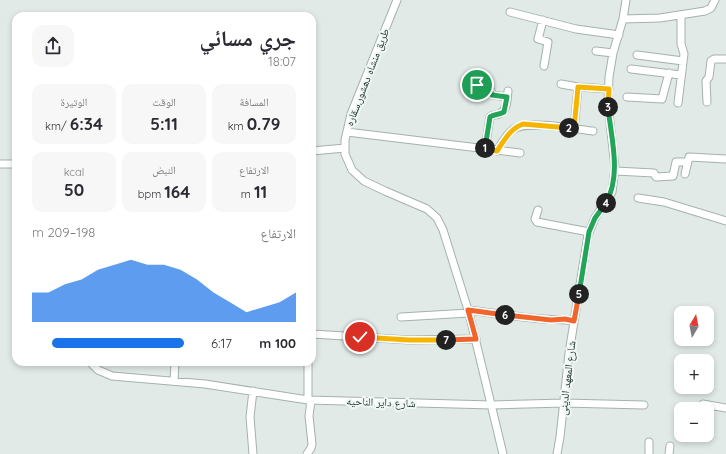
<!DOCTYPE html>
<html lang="ar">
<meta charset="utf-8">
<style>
:root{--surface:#fff;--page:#f7f7f7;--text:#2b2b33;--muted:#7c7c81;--accent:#1a73e8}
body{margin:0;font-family:Quicksand,"Noto Naskh Arabic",sans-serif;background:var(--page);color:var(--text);direction:rtl;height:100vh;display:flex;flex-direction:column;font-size:15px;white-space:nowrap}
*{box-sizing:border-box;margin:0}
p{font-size:13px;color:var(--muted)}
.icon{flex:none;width:22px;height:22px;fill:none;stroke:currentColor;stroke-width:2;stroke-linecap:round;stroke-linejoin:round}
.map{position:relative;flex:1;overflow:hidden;direction:ltr}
.sheet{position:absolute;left:12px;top:12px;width:304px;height:354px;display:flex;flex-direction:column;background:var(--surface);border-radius:12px;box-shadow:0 2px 6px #0003;direction:rtl}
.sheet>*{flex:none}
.needle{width:26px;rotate:10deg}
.fabs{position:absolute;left:674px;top:306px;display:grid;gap:8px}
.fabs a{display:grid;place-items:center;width:40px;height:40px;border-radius:8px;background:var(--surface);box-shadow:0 2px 6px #0003;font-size:20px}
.pin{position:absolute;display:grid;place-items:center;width:34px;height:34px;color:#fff;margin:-17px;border:2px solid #fff;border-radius:50%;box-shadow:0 1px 4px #0007}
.km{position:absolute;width:20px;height:20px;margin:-10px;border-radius:50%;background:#222;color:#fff;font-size:11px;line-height:20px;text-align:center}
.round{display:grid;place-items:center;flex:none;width:42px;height:42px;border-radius:12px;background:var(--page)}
.overview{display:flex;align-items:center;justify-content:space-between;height:68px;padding:0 20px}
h1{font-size:22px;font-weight:700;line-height:30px}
.metrics{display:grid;grid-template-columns:repeat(3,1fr);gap:6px;height:68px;padding:4px 20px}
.metrics div{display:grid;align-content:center;border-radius:10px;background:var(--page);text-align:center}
.metrics b{font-size:17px;font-weight:700}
.metrics small{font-size:11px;font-weight:400}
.metrics p{font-size:11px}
.chart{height:112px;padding:8px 20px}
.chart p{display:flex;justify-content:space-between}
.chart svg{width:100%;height:72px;margin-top:4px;fill:var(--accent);opacity:.7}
ul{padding:0 20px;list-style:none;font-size:13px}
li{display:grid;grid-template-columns:64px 48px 1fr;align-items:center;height:30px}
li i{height:10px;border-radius:5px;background:var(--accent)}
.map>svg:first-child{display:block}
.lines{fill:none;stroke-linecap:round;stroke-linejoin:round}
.minor-casing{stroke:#a4b2ad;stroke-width:9}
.minor{stroke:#fff;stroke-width:7}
.split-1-casing{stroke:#fff;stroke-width:8}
.split-2-casing{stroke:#fff;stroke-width:8}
.split-3-casing{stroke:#fff;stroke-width:8}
.split-4-casing{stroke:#fff;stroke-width:8}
.split-5-casing{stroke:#fff;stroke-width:8}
.split-6-casing{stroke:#fff;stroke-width:8}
.split-7-casing{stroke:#fff;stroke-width:8}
.split-8-casing{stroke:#fff;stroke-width:8}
.split-1{stroke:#22a559;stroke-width:5}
.split-2{stroke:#f5b400;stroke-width:5}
.split-3{stroke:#f5b400;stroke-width:5}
.split-4{stroke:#22a559;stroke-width:5}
.split-5{stroke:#22a559;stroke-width:5}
.split-6{stroke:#f0652b;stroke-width:5}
.split-7{stroke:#f0652b;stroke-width:5}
.split-8{stroke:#f5b400;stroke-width:5}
.labels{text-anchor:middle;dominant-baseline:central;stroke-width:4;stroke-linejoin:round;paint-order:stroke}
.street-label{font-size:11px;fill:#233a34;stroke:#f1f7f4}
</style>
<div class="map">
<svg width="726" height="454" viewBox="0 0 726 454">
<rect width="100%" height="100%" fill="#e1eae6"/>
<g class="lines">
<defs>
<path id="minor" d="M397 0 351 114 345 140V154L352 170 364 181 385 191 427 209 437 218 443 230 469 313 503 454
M510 12 576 29 619 35
M623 19 660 18 705 11 711 8 715 0
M543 20 538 39 548 42 544 66
M596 51 613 53
M637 55 683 61
M631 69 681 75
M561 84 578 87 609 89
M477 85 489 87 493 95 507 97
M627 97 662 99 669 73
M707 102 706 81 709 77 711 61 714 59H726
M678 103 684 54 681 44V15
M574 129 578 87
M347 132 520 153
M485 149 490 117C493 114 495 116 499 114 508 111 507 98 508 91
M312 151 345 148
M497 151C502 143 506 134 514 129 527 120 576 129 593 131
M0 164H16
M615 171 654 173 656 177 673 176 676 162H687
M685 174 689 157 726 159
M638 198 664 202 726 221
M538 210 535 219 537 222 589 232
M468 310C493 313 518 317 543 319 554 320 564 319 574 321
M401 317 469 313
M312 334 409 340 476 339
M90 362 98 370 112 376 205 384 308 400 492 405 564 403 644 405
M308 362V400
M174 381 175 362
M703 404 726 408
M253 454 250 417 253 391
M307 454 311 448 312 444 309 416 311 400
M557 454 560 437 569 353 588 235 595 218 612 192 615 168 608 104 609 77 613 53 623 19 626 0
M649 454V442
M669 454 670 446"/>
</defs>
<use href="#minor" class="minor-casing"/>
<use href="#minor" class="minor"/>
</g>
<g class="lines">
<defs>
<path id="split-1" d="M477 85 489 87 492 95 507 97 504 112C499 115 493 114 490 117L485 148"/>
<path id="split-2" d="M485 148V149L497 151C505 139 510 129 523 124L569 128"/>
<path id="split-3" d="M569 128 574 129 578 87 609 89 608 107"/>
<path id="split-4" d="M606 203C622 174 611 138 608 107"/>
<path id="split-5" d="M579 294 589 232 595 218 606 203"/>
<path id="split-6" d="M505 315 551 320 565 319 574 321 579 294"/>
<path id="split-7" d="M446 340 476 339 468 310 505 315"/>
<path id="split-8" d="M360 337 409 340H446"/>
</defs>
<use href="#split-1" class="split-1-casing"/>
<use href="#split-2" class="split-2-casing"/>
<use href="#split-3" class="split-3-casing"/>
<use href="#split-4" class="split-4-casing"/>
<use href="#split-5" class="split-5-casing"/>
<use href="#split-6" class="split-6-casing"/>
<use href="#split-7" class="split-7-casing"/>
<use href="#split-8" class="split-8-casing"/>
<use href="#split-1" class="split-1"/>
<use href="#split-2" class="split-2"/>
<use href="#split-3" class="split-3"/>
<use href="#split-4" class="split-4"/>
<use href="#split-5" class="split-5"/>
<use href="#split-6" class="split-6"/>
<use href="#split-7" class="split-7"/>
<use href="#split-8" class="split-8"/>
</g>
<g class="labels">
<g class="street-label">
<text transform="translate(367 77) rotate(-69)">طريق منشاه دهشور,سقاره</text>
<text transform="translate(567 378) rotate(-83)">شارع المعهد الدينى</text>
<text transform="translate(381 402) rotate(2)">شارع داير الناحيه</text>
</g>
</g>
</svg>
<div class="fabs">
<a><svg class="needle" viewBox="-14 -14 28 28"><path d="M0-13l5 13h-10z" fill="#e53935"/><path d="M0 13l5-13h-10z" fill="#7c7c81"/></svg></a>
<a>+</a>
<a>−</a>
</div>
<div class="pin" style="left:477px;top:85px;background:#1e9e55"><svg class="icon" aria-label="arrive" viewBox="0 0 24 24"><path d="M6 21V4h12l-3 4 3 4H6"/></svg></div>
<div class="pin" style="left:360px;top:337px;background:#d93025"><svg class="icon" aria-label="check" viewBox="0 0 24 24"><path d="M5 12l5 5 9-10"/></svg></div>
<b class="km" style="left:485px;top:148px">1</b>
<b class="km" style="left:569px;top:128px">2</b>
<b class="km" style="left:608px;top:107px">3</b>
<b class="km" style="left:606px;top:203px">4</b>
<b class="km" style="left:579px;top:294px">5</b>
<b class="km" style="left:505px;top:315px">6</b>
<b class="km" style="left:446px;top:340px">7</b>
<section class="sheet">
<div class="overview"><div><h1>جري مسائي</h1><p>18:07</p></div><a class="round"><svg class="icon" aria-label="share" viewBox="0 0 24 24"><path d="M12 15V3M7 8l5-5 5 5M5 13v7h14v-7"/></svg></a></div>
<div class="metrics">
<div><p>المسافة</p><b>0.79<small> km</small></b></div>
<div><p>الوقت</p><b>5:11</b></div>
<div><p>الوتيرة</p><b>6:34<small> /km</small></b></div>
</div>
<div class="metrics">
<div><p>الارتفاع</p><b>11<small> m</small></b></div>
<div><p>النبض</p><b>164<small> bpm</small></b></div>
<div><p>kcal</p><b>50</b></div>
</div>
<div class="chart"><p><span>الارتفاع</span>198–209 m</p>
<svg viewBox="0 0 160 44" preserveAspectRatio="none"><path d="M0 44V26L10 26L20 21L30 18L40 12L50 9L60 6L70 9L80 9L90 12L100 18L110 26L120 32L130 38L140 35L150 32L160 26V44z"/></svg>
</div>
<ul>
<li><b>100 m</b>6:17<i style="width:87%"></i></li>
</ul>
</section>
</div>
